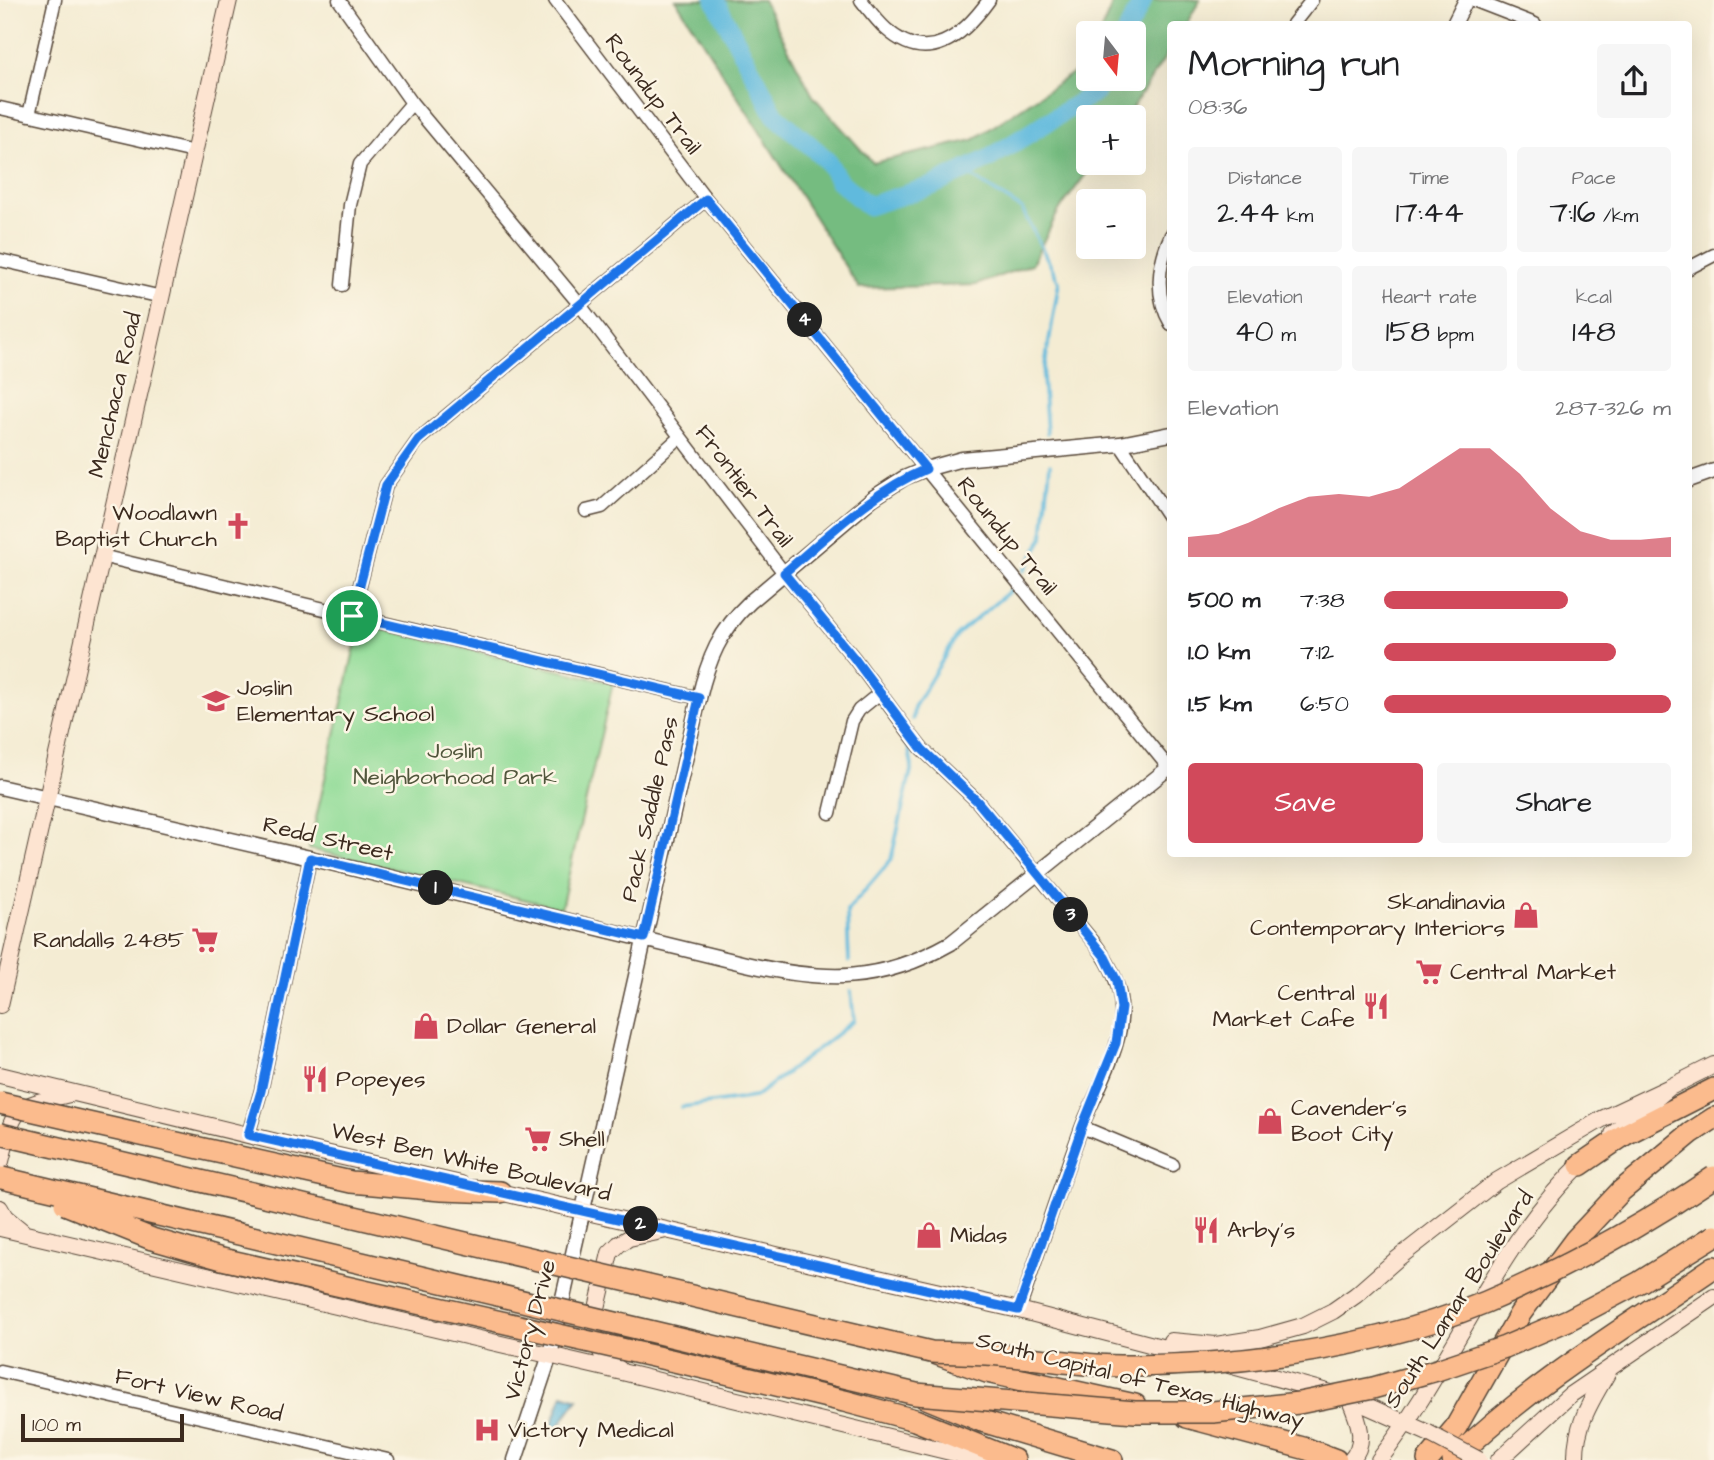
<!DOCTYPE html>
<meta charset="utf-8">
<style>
:root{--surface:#fff;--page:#f6f6f6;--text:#202124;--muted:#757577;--accent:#d1495b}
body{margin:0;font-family:"Architects Daughter",sans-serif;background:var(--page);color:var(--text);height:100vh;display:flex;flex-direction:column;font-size:26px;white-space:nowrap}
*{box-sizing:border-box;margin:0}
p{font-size:23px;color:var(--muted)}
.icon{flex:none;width:38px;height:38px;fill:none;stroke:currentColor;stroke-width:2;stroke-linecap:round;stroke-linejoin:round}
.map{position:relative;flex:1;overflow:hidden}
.drawer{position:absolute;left:1167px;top:21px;width:525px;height:836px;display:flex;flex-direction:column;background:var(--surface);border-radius:7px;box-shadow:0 7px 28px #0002}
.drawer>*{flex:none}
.needle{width:46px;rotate:164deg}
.fabs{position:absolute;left:1076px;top:21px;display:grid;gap:14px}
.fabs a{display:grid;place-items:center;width:70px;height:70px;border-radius:7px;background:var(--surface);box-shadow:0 7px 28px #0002;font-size:35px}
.scale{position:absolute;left:21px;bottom:18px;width:163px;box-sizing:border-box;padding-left:7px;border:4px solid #3b2a1e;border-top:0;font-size:19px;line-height:24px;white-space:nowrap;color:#3b2a1e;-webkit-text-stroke:5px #fcf5e5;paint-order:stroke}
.pin{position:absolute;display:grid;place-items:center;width:60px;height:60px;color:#fff;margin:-30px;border:4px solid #fff;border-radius:50%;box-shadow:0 2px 7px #0007}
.km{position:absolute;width:35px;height:35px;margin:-18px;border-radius:50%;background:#222;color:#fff;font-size:19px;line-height:35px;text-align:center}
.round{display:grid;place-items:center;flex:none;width:74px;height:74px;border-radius:7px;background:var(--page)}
.summary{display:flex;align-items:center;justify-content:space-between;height:119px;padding:0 21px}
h1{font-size:38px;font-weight:600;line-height:52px}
.metrics{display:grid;grid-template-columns:repeat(3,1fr);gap:10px;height:119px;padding:7px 21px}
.metrics div{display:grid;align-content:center;border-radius:7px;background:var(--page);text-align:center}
.metrics b{font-size:30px;font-weight:600}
.metrics small{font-size:19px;font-weight:400}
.metrics p{font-size:19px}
.chart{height:196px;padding:14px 21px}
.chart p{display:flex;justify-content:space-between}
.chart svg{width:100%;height:126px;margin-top:7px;fill:var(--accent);opacity:.7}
.action{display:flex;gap:14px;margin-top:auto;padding:14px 21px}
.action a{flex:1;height:80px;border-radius:7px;background:var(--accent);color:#fff;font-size:28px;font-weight:600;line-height:80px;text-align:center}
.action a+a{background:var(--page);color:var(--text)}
ul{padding:0 21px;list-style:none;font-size:23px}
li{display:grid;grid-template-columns:112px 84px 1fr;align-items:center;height:52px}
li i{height:18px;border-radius:9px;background:var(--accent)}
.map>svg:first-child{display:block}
.green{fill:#92dc98;stroke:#66835b;stroke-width:2}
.forest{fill:#75bc80;stroke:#58734f;stroke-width:2}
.water{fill:#60badd;stroke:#4e727e;stroke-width:2}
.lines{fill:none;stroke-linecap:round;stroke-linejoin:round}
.stream{stroke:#60badd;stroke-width:3.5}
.river{stroke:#60badd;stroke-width:19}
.minor-casing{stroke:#574739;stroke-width:15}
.tertiary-casing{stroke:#574739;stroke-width:17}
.secondary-casing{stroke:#574739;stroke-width:18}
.motorway-casing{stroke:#574739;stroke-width:24}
.minor{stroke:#fff;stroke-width:12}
.tertiary{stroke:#fff;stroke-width:14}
.secondary{stroke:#fde4d1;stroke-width:16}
.motorway{stroke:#fbbb8d;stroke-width:21}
.secondary-bridge-casing{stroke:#574739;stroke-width:18;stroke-linecap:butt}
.motorway-bridge-casing{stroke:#574739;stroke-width:24;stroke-linecap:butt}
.secondary-bridge{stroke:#fde4d1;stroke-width:16}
.motorway-bridge{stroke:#fbbb8d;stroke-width:21}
.route-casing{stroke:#fff;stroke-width:14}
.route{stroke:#1a73e8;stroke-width:9}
.labels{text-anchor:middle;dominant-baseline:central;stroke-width:5;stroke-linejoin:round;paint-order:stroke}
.street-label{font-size:23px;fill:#3b2a1e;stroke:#fcf5e5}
.poi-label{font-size:23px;fill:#3b2a1e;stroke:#fcf5e5;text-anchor:start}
.park-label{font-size:23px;fill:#51563c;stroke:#fcf5e5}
</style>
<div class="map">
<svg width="1714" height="1460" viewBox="0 0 1714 1460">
<rect width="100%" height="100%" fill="#fcf5e5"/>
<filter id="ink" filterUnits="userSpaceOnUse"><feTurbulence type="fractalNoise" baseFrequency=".0143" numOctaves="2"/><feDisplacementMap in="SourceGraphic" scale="14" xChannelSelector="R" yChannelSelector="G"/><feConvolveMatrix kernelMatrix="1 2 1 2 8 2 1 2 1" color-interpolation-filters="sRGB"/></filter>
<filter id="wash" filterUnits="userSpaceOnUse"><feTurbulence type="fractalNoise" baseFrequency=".00686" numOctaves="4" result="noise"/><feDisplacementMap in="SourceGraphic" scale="28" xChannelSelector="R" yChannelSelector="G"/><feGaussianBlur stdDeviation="1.57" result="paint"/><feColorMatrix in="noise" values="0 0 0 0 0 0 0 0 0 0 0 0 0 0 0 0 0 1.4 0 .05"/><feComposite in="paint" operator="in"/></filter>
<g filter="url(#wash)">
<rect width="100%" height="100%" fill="#f4ecd3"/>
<path class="green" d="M360 624 613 683 561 908 309 849Z"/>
<path class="forest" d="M676 0H763L813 96 873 163 973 140 1088 63V79H1134V33H1100L1114 0H1200L1186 24H1171V48L1126 117H1088V163H1094L1058 212 1032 264 976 285 859 288Z"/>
<path class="water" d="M563 1394 578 1399 551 1436H548Z"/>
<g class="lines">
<path class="stream" d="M963 171 1022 209 1059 282 1043 377 1047 433
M1024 571 1043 538 1050 464
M913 719 914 707 958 634 1011 590
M849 962 847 911 891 860 912 766 908 746
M682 1107 755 1097 854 1021 851 991"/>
<path class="river" d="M715 0 775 115 818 152 828 162 838 180 868 206 932 186 988 159 1096 92 1102 79
M1126 33 1143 0"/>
</g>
</g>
<g filter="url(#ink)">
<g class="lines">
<defs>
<path id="minor" d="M339 0 412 103 580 305 784 573 854 658 911 735 922 749 977 801 1096 945C1113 967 1123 991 1121 1019 1119 1053 1096 1092 1083 1124 1060 1185 1040 1248 1019 1310
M555 0 706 199 1169 768
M861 0C869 10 877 21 886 29 928 67 963 36 989 0
M1473 0 1535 24
M1293 24 1312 0
M0 108 194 152
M29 115 55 0
M1171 235C1158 263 1154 296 1171 324
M0 260 162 297
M1689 268 1714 255
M342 285 350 205 360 164 412 103
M1120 444 1171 520
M586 511 602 507 680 437
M101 556 699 698
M352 616 386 485 418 440 706 199
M830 813 852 721 859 710 880 693
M1082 1127 1173 1165
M248 1135 261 1091 310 858
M0 1371 388 1460"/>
<path id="tertiary" d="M1454 24 1466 0
M1689 480 1714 471
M0 787 310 858 746 964C824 982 879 984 951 943L1171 766
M515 1460 550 1355 699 698C708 660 720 630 750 602L873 498 904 478 926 469 962 459 1120 444 1171 434"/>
<path id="secondary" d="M0 1005 229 0
M0 1075 281 1143 461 1184
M1613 1134 1670 1087 1714 1065
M0 1165C15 1107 9 1108 70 1094
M490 1190 1019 1310 1207 1359
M0 1208 5 1217 22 1231
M0 1228 622 1372 983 1460
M1171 1341 1216 1345 1260 1338 1303 1326 1333 1311 1356 1295 1397 1259 1497 1181 1602 1119 1670 1087
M1229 1365 1349 1398 1428 1433
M620 1370 603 1356 595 1340 594 1321 610 1253 619 1244 629 1238 662 1231
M1349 1398C1358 1419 1368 1441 1351 1460
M1379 1460C1454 1364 1496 1243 1586 1159
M1499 1460 1570 1395 1714 1297
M1576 1460C1575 1425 1591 1401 1608 1372"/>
<path id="motorway" d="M70 1119 351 1182 441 1190 500 1192
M1580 1165 1624 1135 1714 1089
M937 1354 987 1372 1135 1405
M670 1360 844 1401 915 1420 1014 1460
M924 1397 982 1421 1112 1460
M1187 1417 1307 1449 1336 1460
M1428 1460 1456 1427 1520 1314 1575 1240 1621 1191 1691 1133 1714 1118
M1453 1460C1531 1384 1625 1328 1714 1267"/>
</defs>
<use href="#minor" class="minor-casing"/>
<use href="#tertiary" class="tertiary-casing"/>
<use href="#secondary" class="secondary-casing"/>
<use href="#motorway" class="motorway-casing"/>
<use href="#minor" class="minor"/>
<use href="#tertiary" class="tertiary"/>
<use href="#secondary" class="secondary"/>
<use href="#motorway" class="motorway"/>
<defs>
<path id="secondary-bridge" d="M1428 1433 1479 1460"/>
<path id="motorway-bridge" d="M0 1103 70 1119
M0 1134 931 1352C954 1353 977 1353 1000 1355 1046 1359 1091 1367 1137 1366 1254 1364 1377 1347 1486 1302 1566 1268 1642 1226 1714 1177
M2 1178 916 1394 1135 1412H1213L1299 1403 1373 1388 1437 1370 1505 1347 1568 1320 1640 1282 1714 1236
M65 1204 152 1239 222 1259 670 1360"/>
</defs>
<use href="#secondary-bridge" class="secondary-bridge-casing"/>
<use href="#motorway-bridge" class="motorway-bridge-casing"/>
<use href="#secondary-bridge" class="secondary-bridge"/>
<use href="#motorway-bridge" class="motorway-bridge"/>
</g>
</g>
<g class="lines" filter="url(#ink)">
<defs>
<path id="route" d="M706 199 926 469C871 492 829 535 784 573L854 658 922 749 977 801 1038 874 1105 957 1117 981 1121 1008 1116 1043 1082 1127 1018 1310 248 1135 261 1091 310 858 644 938 699 698 352 616 386 485 418 440Z"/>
</defs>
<use href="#route" class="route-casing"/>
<use href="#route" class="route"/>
</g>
<defs>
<symbol id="church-bare" viewBox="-9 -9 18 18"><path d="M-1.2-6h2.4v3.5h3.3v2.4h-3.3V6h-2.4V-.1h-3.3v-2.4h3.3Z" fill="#d1495b" stroke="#fcf5e5" stroke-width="2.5" paint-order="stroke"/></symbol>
<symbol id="school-bare" viewBox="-9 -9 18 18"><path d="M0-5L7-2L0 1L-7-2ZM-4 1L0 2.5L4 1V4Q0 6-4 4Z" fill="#d1495b" stroke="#fcf5e5" stroke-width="2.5" paint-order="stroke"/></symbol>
<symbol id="shop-bare" viewBox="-9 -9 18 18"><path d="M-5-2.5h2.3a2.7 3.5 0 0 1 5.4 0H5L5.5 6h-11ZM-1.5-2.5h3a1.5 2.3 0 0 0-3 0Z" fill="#d1495b" stroke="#fcf5e5" stroke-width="2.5" paint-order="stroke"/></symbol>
<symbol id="supermarket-bare" viewBox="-9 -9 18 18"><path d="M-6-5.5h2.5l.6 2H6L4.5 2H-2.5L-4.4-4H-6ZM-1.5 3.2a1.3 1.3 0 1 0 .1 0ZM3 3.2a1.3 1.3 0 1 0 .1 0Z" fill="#d1495b" stroke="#fcf5e5" stroke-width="2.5" paint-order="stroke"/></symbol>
<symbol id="restaurant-bare" viewBox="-9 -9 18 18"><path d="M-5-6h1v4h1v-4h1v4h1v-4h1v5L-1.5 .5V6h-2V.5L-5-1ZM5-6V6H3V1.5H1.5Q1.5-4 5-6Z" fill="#d1495b" stroke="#fcf5e5" stroke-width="2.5" paint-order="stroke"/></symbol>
<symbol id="hospital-bare" viewBox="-9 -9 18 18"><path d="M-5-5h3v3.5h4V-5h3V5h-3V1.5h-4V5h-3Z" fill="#d1495b" stroke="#fcf5e5" stroke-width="2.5" paint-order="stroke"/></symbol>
</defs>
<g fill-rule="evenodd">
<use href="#church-bare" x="219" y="507" width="38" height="38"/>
<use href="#school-bare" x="197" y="682" width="38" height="38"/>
<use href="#shop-bare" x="1507" y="896" width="38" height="38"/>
<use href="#supermarket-bare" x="186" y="921" width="38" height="38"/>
<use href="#supermarket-bare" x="1410" y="953" width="38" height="38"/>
<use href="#restaurant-bare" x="1357" y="987" width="38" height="38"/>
<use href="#shop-bare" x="407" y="1007" width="38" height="38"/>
<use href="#restaurant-bare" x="296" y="1060" width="38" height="38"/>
<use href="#shop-bare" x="1251" y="1102" width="38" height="38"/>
<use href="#supermarket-bare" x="519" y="1120" width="38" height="38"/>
<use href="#restaurant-bare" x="1187" y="1211" width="38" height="38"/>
<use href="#shop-bare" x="910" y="1216" width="38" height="38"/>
<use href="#hospital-bare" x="468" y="1411" width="38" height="38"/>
</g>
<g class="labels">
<g class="street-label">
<text transform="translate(653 94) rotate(53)">Roundup Trail</text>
<text transform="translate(115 395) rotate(-77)">Menchaca Road</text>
<text transform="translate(744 486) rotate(53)">Frontier Trail</text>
<text transform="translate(1007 536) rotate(51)">Roundup Trail</text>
<text transform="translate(650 809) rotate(-77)">Pack Saddle Pass</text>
<text transform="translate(328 839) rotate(13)">Redd Street</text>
<text transform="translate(471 1162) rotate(13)">West Ben White Boulevard</text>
<text transform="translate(1459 1299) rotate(-57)">South Lamar Boulevard</text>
<text transform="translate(530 1330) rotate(-75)">Victory Drive</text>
<text transform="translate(1140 1380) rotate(14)">South Capital of Texas Highway</text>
<text transform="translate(199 1395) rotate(13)">Fort View Road</text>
</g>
<g class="poi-label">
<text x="217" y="513" text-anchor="end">Woodlawn<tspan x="217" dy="26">Baptist Church</tspan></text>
<text x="237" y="688">Joslin<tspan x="237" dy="26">Elementary School</tspan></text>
<text x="1505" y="902" text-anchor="end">Skandinavia<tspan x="1505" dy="26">Contemporary Interiors</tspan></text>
<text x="184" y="940" text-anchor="end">Randalls 2485</text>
<text x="1450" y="972">Central Market</text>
<text x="1355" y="993" text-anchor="end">Central<tspan x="1355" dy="26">Market Cafe</tspan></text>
<text x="447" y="1026">Dollar General</text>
<text x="336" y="1079">Popeyes</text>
<text x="1291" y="1108">Cavender's<tspan x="1291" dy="26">Boot City</tspan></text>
<text x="559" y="1139">Shell</text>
<text x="1227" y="1230">Arby's</text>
<text x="950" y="1235">Midas</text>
<text x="508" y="1430">Victory Medical</text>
</g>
<g class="park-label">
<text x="455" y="751">Joslin<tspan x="455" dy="26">Neighborhood Park</tspan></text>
</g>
</g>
</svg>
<div class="fabs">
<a><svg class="needle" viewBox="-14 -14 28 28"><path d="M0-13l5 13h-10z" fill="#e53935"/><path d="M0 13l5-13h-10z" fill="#757577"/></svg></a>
<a>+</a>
<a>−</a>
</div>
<div class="scale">100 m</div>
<div class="pin" style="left:352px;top:616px;background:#1e9e55"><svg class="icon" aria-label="arrive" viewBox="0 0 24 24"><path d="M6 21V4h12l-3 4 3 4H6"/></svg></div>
<b class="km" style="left:436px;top:888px">1</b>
<b class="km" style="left:641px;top:1224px">2</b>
<b class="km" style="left:1071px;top:915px">3</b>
<b class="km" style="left:805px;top:320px">4</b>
<section class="drawer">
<div class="summary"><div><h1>Morning run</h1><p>08:36</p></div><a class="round"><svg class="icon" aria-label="share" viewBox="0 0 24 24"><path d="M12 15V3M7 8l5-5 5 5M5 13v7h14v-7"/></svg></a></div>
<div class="metrics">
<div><p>Distance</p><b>2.44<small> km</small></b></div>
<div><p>Time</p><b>17:44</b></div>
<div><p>Pace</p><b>7:16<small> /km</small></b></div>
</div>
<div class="metrics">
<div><p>Elevation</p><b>40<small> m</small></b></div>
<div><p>Heart rate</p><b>158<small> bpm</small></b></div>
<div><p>kcal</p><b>148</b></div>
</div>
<div class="chart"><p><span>Elevation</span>287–326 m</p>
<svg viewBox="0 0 160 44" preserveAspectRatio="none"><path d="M0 44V37L10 36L20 32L30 27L40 23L50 22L60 23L70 20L80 13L90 6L100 6L110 15L120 27L130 35L140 38L150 38L160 37V44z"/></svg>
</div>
<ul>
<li><b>500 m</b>7:38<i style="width:64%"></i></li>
<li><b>1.0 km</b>7:12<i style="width:81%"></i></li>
<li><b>1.5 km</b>6:50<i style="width:100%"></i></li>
</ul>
<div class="action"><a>Save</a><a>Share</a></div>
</section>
</div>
